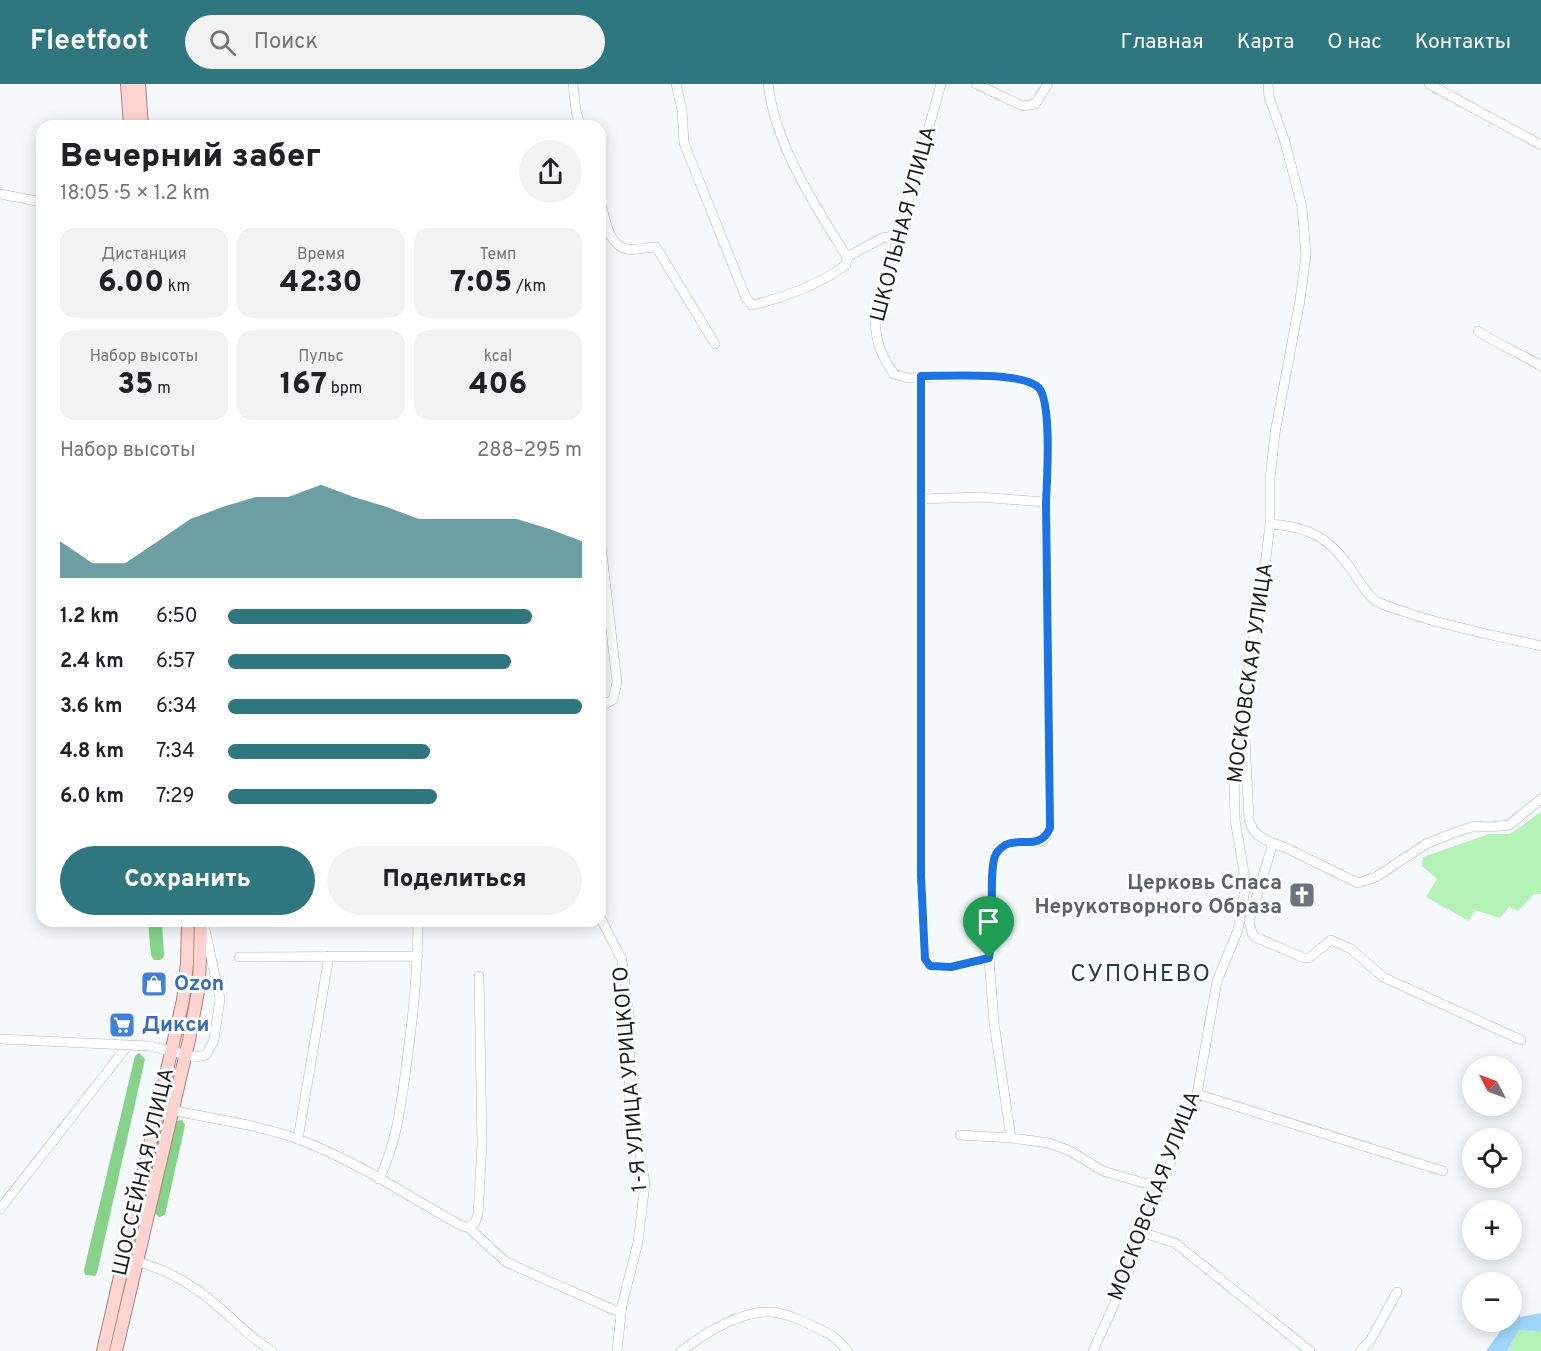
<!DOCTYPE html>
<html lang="ru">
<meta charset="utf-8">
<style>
:root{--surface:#fff;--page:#f2f2f2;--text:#202124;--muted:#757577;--accent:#2e777e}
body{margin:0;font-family:Overpass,sans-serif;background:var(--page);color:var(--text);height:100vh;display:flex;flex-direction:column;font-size:22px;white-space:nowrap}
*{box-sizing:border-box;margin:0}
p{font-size:20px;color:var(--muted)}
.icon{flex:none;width:33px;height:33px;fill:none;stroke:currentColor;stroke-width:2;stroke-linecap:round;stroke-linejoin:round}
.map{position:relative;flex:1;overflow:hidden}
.panel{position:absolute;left:36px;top:36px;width:570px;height:807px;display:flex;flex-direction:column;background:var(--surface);border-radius:18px;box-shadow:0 3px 15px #0003}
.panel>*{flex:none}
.needle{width:39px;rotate:311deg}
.controls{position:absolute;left:1462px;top:972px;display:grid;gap:12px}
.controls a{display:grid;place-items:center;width:60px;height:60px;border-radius:50%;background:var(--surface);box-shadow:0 3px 15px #0003;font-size:30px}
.pin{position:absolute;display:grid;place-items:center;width:51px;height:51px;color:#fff;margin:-62px -26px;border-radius:50% 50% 50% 0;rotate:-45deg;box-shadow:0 0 6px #0007}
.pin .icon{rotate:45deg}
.round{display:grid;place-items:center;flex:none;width:63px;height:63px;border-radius:32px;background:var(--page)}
.head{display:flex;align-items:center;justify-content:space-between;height:102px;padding:0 24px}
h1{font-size:33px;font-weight:800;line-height:45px}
.figures{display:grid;grid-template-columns:repeat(3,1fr);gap:9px;height:102px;padding:6px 24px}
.figures div{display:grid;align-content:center;border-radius:15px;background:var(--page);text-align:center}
.figures b{font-size:30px;font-weight:800}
.figures small{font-size:16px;font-weight:400}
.figures p{font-size:16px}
.chart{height:168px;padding:12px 24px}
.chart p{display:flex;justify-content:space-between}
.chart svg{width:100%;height:108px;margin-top:6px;fill:var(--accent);opacity:.7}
.action{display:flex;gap:12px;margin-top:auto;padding:12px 24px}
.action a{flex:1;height:69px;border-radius:36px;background:var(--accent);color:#fff;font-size:24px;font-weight:800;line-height:69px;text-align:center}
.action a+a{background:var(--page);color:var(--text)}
ul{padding:0 24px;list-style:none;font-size:20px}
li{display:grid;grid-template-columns:96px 72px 1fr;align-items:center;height:45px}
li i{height:15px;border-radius:8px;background:var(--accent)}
header{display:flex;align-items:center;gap:36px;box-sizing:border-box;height:84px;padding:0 30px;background:var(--accent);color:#fff}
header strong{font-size:28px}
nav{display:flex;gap:33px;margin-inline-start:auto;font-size:21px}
.search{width:420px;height:54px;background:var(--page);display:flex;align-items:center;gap:15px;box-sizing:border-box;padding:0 21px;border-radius:33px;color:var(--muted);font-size:22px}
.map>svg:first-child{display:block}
.green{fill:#b4f3b5}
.forest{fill:#85d388}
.water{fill:#9fd7fc}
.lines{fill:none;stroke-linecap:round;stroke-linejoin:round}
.minor-casing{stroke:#b5b8bb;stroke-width:10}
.major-casing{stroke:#af817f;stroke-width:14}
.minor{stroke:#fff;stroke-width:9}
.major{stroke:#fed4d1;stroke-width:12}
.route-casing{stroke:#fff;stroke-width:12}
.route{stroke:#1a73e8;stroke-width:8}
.labels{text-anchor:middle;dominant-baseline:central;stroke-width:6;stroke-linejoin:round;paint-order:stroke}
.street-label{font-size:21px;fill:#1c1d1e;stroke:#fff}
.worship-label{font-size:21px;font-weight:bold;fill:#5b616d;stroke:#fff;text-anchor:end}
.shop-label{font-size:21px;font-weight:bold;fill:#366cbe;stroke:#fff;text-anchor:start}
.quarter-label{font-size:24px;letter-spacing:1.5px;fill:#1c3e42;stroke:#fff}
</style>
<header>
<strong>Fleetfoot</strong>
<div class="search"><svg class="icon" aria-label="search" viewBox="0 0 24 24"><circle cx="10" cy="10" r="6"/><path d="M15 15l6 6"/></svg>Поиск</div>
<nav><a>Главная</a><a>Карта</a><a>О нас</a><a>Контакты</a></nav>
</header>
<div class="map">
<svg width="1541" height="1267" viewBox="0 0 1541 1267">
<rect width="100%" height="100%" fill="#f5f9fc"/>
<path class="green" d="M1541 728V810H1534L1518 827 1509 823 1500 834 1475 826 1469 837 1426 813 1437 795 1422 782 1423 773 1489 750H1510Z
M1519 1246 1537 1248 1541 1246V1267H1507Z"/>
<path class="forest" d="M148 837H162L164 873 160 876H154L151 871Z
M139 969 145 975 97 1189 95 1192 85 1191 84 1186 135 972Z
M182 1036 185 1041 165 1131 159 1133 155 1129 175 1037Z"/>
<path class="water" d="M1518 1223 1520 1233 1541 1229V1246L1538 1248 1519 1246 1507 1267H1486L1507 1238H1512V1231Z"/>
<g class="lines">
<defs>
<path id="minor" d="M573 0 576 27 580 42
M676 0 682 26 684 59 746 214 752 221C784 214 820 200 846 181L847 173
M768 0C776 63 814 120 847 173L882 154 899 151
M941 0 875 235C876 258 881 272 894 290L908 294 978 292 1013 294 1030 298 1039 305 1045 315 1048 384 1045 418 1050 744C1048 747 1048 750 1046 753 1033 769 997 743 993 780L992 851 989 874 994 939 1011 1054 1049 1059 1070 1067 1103 1087 1161 1104
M976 0 1023 22 1035 20 1048 0
M1429 0 1541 61
M0 110 42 118
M600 116C605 132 607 161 627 165 636 167 646 163 656 163L715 260
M1478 247C1498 261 1520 269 1541 282
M921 292V792L925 875 930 882 951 883 989 874
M920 415 979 413 1045 418
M1270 440C1311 443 1330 454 1353 488 1360 498 1366 510 1376 517 1387 523 1399 526 1411 530 1453 544 1498 552 1541 562
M600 453 617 598 613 616 600 622
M1241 647 1245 655 1249 736C1253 749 1261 755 1273 759L1249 837 1252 849 1255 853 1304 874H1309L1331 856 1351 865 1383 893 1521 956
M1273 759 1286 764 1358 799 1376 793 1426 760 1453 749 1475 742 1489 743 1509 741 1541 715
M600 833 622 876 630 938 629 1008 645 1099 638 1158 622 1221 617 1267
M239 873 418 872
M0 955 149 962 196 973 206 971 214 956 220 915 204 841
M1197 1010 1443 1087
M167 1025C211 1035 258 1040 300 1056 357 1077 409 1113 462 1142L468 1143 475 1139 478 1131 482 1060 479 892
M960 1051 1011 1054
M298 1055 329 872
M379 1095C396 1061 401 1022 406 984 413 935 418 886 418 837
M0 1125 128 961
M468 1143 506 1178 621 1229
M1144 1149 1175 1159 1310 1267
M136 1177C168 1186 197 1203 221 1225 238 1240 253 1256 272 1267
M681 1267C704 1250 740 1227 770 1228 786 1228 817 1243 831 1251 837 1255 843 1262 848 1267
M1093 1267 1127 1192 1197 1010 1217 897 1238 846 1246 800 1235 736 1234 683 1237 658 1241 647 1244 610 1266 474 1270 440V395L1275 349 1300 216 1306 171 1302 123 1285 58 1269 13 1268 0
M1360 1267 1370 1257 1397 1208"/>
<path id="major" d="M127 0 130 42
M139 0 142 42
M103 1267 183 916 187 879 188 837
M116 1267 189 956 199 902 201 837"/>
</defs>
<use href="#minor" class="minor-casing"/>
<use href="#major" class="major-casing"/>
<use href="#minor" class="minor"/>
<use href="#major" class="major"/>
</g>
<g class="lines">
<defs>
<path id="route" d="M921 292C945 292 1024 287 1039 304 1052 320 1047 397 1046 418L1050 744C1038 772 1012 745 996 770 989 781 993 834 992 850 992 858 990 866 989 874L951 883 930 882 925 875 921 792Z"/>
</defs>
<use href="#route" class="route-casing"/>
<use href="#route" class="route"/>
</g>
<defs>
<symbol id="church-square" viewBox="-11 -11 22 22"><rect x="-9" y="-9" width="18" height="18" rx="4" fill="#6b7280" stroke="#fff"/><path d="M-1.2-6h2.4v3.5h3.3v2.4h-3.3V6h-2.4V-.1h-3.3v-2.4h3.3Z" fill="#fff"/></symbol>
<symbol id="shop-square" viewBox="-11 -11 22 22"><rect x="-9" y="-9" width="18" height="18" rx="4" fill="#3f7fe0" stroke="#fff"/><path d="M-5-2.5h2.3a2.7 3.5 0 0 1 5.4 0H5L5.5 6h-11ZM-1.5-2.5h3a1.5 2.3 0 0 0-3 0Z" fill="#fff"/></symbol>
<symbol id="supermarket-square" viewBox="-11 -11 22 22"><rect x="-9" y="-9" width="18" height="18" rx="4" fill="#3f7fe0" stroke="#fff"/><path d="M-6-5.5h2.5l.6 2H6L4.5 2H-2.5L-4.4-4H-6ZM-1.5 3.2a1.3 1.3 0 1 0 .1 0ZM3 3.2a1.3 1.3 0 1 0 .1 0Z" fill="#fff"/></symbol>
</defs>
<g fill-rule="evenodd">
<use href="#church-square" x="1287" y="796" width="30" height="30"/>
<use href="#shop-square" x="139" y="885" width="30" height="30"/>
<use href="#supermarket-square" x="107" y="926" width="30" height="30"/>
</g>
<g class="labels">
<g class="street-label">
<text transform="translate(904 140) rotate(-75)">ШКОЛЬНАЯ УЛИЦА</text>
<text transform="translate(1251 589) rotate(-82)">МОСКОВСКАЯ УЛИЦА</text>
<text transform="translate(631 995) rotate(-95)">1-Я УЛИЦА УРИЦКОГО</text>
<text transform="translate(144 1088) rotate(-77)">ШОССЕЙНАЯ УЛИЦА</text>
<text transform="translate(1155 1112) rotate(-69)">МОСКОВСКАЯ УЛИЦА</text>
</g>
<g class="worship-label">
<text x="1282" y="799">Церковь Спаса<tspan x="1282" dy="24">Нерукотворного Образа</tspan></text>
</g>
<g class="shop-label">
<text x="174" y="900">Ozon</text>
<text x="142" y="941">Дикси</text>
</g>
<g class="quarter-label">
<text x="1141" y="891">СУПОНЕВО</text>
</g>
</g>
</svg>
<div class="controls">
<a><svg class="needle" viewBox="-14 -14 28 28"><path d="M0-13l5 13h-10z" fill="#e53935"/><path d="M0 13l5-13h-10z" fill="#757577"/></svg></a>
<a><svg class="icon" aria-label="locate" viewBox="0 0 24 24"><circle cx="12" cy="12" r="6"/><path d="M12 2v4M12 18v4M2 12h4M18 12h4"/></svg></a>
<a>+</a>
<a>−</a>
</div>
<div class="pin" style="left:989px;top:874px;background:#1e9e55"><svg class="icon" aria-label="arrive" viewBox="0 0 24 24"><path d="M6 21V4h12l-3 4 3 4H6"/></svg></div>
<section class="panel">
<div class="head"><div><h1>Вечерний забег</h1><p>18:05 · 5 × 1.2 km</p></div><a class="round"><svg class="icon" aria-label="share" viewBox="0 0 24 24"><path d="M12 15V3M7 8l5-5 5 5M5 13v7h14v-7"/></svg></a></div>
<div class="figures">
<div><p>Дистанция</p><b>6.00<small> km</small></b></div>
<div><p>Время</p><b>42:30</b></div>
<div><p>Темп</p><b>7:05<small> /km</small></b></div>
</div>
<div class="figures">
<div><p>Набор высоты</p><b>35<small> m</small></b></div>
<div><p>Пульс</p><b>167<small> bpm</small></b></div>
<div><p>kcal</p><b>406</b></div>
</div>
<div class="chart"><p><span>Набор высоты</span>288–295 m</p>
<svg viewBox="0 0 160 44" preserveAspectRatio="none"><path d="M0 44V29L10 38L20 38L30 29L40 20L50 15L60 11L70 11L80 6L90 11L100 15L110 20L120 20L130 20L140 20L150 24L160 29V44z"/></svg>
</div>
<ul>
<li><b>1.2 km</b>6:50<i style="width:86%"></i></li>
<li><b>2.4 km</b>6:57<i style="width:80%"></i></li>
<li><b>3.6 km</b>6:34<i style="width:100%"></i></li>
<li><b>4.8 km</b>7:34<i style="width:57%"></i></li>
<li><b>6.0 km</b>7:29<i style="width:59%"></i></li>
</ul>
<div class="action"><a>Сохранить</a><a>Поделиться</a></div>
</section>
</div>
